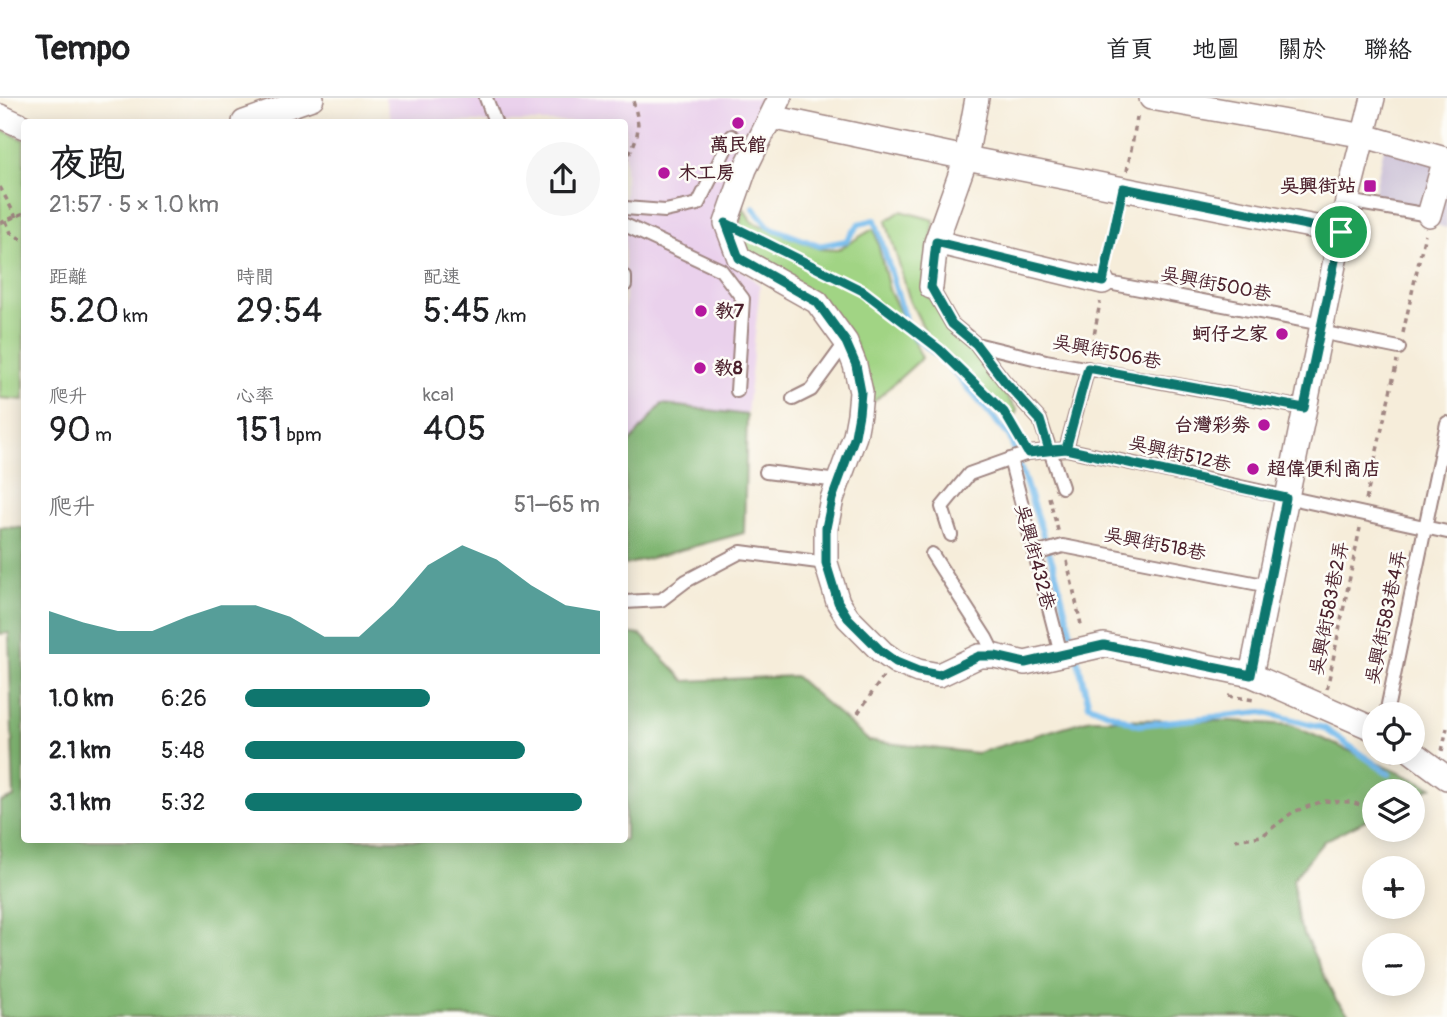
<!DOCTYPE html>
<html lang="zh-TW">
<meta charset="utf-8">
<style>
:root{--surface:#fff;--page:#f6f6f6;--text:#202124;--muted:#757577;--line:#e0e0e0;--accent:#0f766e}
body{margin:0;font-family:Pangolin,"LXGW WenKai TC",sans-serif;background:var(--page);color:var(--text);height:100vh;display:flex;flex-direction:column;font-size:26px;white-space:nowrap}
*{box-sizing:border-box;margin:0}
p{font-size:23px;color:var(--muted)}
.icon{flex:none;width:38px;height:38px;fill:none;stroke:currentColor;stroke-width:2;stroke-linecap:round;stroke-linejoin:round}
.map{position:relative;flex:1;overflow:hidden}
.details{position:absolute;left:21px;top:21px;width:607px;height:724px;display:flex;flex-direction:column;background:var(--surface);border-radius:7px;box-shadow:0 4px 18px #0003}
.details>*{flex:none}
.controls{position:absolute;left:1362px;top:604px;display:grid;gap:14px}
.controls a{display:grid;place-items:center;width:63px;height:63px;border-radius:50%;background:var(--surface);box-shadow:0 4px 18px #0003;font-size:35px}
.pin{position:absolute;display:grid;place-items:center;width:60px;height:60px;color:#fff;margin:-30px;border:4px solid #fff;border-radius:50%;box-shadow:0 2px 7px #0007}
.round{display:grid;place-items:center;flex:none;width:74px;height:74px;border-radius:37px;background:var(--page)}
.head{display:flex;align-items:center;justify-content:space-between;height:119px;padding:0 28px}
h1{font-size:38px;font-weight:600;line-height:52px}
.metrics{display:grid;grid-template-columns:repeat(3,1fr);gap:10px;height:119px;padding:7px 28px}
.metrics div{display:grid;align-content:center}
.metrics b{font-size:35px;font-weight:600}
.metrics small{font-size:19px;font-weight:400}
.metrics p{font-size:19px}
.chart{height:196px;padding:14px 28px}
.chart p{display:flex;justify-content:space-between}
.chart svg{width:100%;height:126px;margin-top:7px;fill:var(--accent);opacity:.7}
ul{padding:0 28px;list-style:none;font-size:23px}
li{display:grid;grid-template-columns:112px 84px 1fr;align-items:center;height:52px}
li i{height:18px;border-radius:9px;background:var(--accent)}
header{display:flex;align-items:center;gap:42px;box-sizing:border-box;height:98px;padding:0 35px;background:var(--surface);border-bottom:2px solid var(--line)}
header strong{font-size:33px}
nav{display:flex;gap:38px;margin-inline-start:auto;font-size:24px}
.map>svg:first-child{display:block}
.built{fill:#ead1ec}
.industrial{fill:#cabfd6}
.green{fill:#a1d484;stroke:#767a58;stroke-width:2}
.forest{fill:#80b672;stroke:#656a4e;stroke-width:2}
.lines{fill:none;stroke-linecap:round;stroke-linejoin:round}
.stream{stroke:#76bced;stroke-width:6}
.lane-casing{stroke:#a08682;stroke-width:16}
.street-casing{stroke:#a08682;stroke-width:26}
.path{stroke:#a08682;stroke-width:3.5;stroke-dasharray:5 5;stroke-linecap:butt}
.lane{stroke:#fff;stroke-width:12}
.street{stroke:#fff;stroke-width:23}
.route-casing{stroke:#fff;stroke-width:14}
.route{stroke:#0f766e;stroke-width:9}
.poi-dot{fill:#b5179e;stroke:#fdfcf7;stroke-width:2.5}
.labels{text-anchor:middle;dominant-baseline:central;stroke-width:5;stroke-linejoin:round;paint-order:stroke}
.poi-label{font-size:19px;font-weight:bold;fill:#4a1f2b;stroke:#fdfcf7;text-anchor:start}
.street-label{font-size:19px;fill:#4a1f2b;stroke:#fdfcf7}
</style>
<header>
<strong>Tempo</strong>
<nav><a>首頁</a><a>地圖</a><a>關於</a><a>聯絡</a></nav>
</header>
<div class="map">
<svg width="1447" height="919" viewBox="0 0 1447 919">
<rect width="100%" height="100%" fill="#fdfcf7"/>
<filter id="ink" filterUnits="userSpaceOnUse"><feTurbulence type="fractalNoise" baseFrequency=".0143" numOctaves="2"/><feDisplacementMap in="SourceGraphic" scale="14" xChannelSelector="R" yChannelSelector="G"/><feConvolveMatrix kernelMatrix="1 2 1 2 8 2 1 2 1" color-interpolation-filters="sRGB"/></filter>
<filter id="wash" filterUnits="userSpaceOnUse"><feTurbulence type="fractalNoise" baseFrequency=".00686" numOctaves="4" result="noise"/><feDisplacementMap in="SourceGraphic" scale="28" xChannelSelector="R" yChannelSelector="G"/><feGaussianBlur stdDeviation="1.57" result="paint"/><feColorMatrix in="noise" values="0 0 0 0 0 0 0 0 0 0 0 0 0 0 0 0 0 1.4 0 .05"/><feComposite in="paint" operator="in"/></filter>
<g filter="url(#wash)">
<rect width="100%" height="100%" fill="#f6edda"/>
<path class="built" d="M385 0H772L714 123 732 164 760 187 747 317 662 306 625 350V24H392Z"/>
<path class="industrial" d="M1387 35 1447 56V130L1436 127 1439 114 1373 101Z"/>
<path class="green" d="M0 31 24 42V302L0 300Z
M742 108 752 124 820 151 837 152 873 131 875 133 889 192 922 260 868 309 855 245 738 148Z
M901 113 934 122 925 194 1017 312 1015 318 1011 319 996 304 954 276 935 253 910 203 886 123Z"/>
<path class="forest" d="M662 306 747 317 744 435 625 467V350Z
M0 429 24 430V742H625V535L641 537 685 583 795 578 869 643 977 655 1090 621 1232 623 1291 627 1432 689 1412 699V693H1374V718L1324 743 1293 781 1298 824 1336 902 1352 919H0V704L14 699 9 535 0 536Z"/>
<g class="lines">
<path class="stream" d="M753 110 769 129 819 148 846 143 859 126 875 122 909 234 946 265 1010 339 1055 472 1089 607 1138 627 1262 614 1324 630 1389 676"/>
</g>
</g>
<g filter="url(#ink)">
<g class="lines">
<defs>
<path id="lane" d="M486 0 495 24
M1347 103 1429 117
M625 110 665 113 698 106 732 38
M625 127 721 172 743 201 737 293
M625 179V187
M1103 184 1322 226
M931 189 952 226 976 246 1046 263 1304 310
M1320 234 1399 250
M976 246 1005 284 1040 322 1062 389
M793 301 811 292 846 244
M1066 351 1088 270
M1010 361 1061 556
M766 374 838 383
M951 437 942 409 969 376 1028 355 1066 351 1447 434
M932 456 986 540 995 558
M1035 456 1063 448 1269 488
M625 504 661 502 686 483 741 454 826 465
M1386 616 1447 325"/>
<path id="street" d="M780 0 745 71 726 125 739 160 817 204 846 244 855 267 861 294 859 316 855 338 832 401 826 430V465L838 504 848 520 882 554 896 564 918 573 939 577 979 558H995L1025 565 1104 547 1251 577 1374 631
M1151 0 1365 38 1445 61 1429 117
M0 18 24 29
M771 19 966 60 1341 134
M244 24 312 0
M936 144 1103 184
M931 189 936 144 966 60 977 0
M1251 577 1347 103 1373 0
M1412 654 1447 680"/>
</defs>
<use href="#lane" class="lane-casing"/>
<use href="#street" class="street-casing"/>
<path class="path" d="M625 65C639 37 642 31 632 0
M1127 73 1138 15
M0 89 16 119
M6 123 11 135 24 143
M0 125 24 115
M753 138 863 193 939 251 1004 314 1021 343
M1107 165 1119 111
M1403 235 1425 136
M1091 255 1100 204
M1049 399 1059 436
M1366 402 1397 263
M1067 463 1082 531
M1327 591 1360 430
M1228 598 1254 602
M858 615 883 579
M1442 653 1447 630
M1381 654 1394 663
M1235 742 1262 738 1293 714 1323 703 1351 704 1363 708 1374 705"/>
<use href="#lane" class="lane"/>
<use href="#street" class="street"/>
</g>
</g>
<g class="lines" filter="url(#ink)">
<defs>
<path id="route" d="M1341 134 1304 310 1088 270 1066 351 1028 355 1004 314 939 251 863 193 726 125 739 160 817 204 846 244 856 267 861 294 859 316 855 338 832 401 826 430V465L838 504 848 520 882 554 896 564 918 573 939 577 979 558H995L1025 565 1104 547 1251 577 1286 400 1066 351 1049 352 1040 322 1005 284 976 246 952 226 931 189 936 144 1103 184 1123 90 1341 134"/>
</defs>
<use href="#route" class="route-casing"/>
<use href="#route" class="route"/>
</g>
<g class="poi-dot">
<circle cx="738" cy="25" r="7"/>
<circle cx="664" cy="75" r="7"/>
<rect x="1363" y="81" width="14" height="14" rx="3.5"/>
<circle cx="701" cy="213" r="7"/>
<circle cx="1282" cy="236" r="7"/>
<circle cx="700" cy="270" r="7"/>
<circle cx="1264" cy="327" r="7"/>
<circle cx="1253" cy="371" r="7"/>
</g>
<g class="labels">
<g class="poi-label">
<text x="738" y="47" text-anchor="middle">萬民館</text>
<text x="678" y="75">木工房</text>
<text x="1356" y="88" text-anchor="end">吳興街站</text>
<text x="715" y="213">教7</text>
<text x="1268" y="236" text-anchor="end">蚵仔之家</text>
<text x="714" y="270">教8</text>
<text x="1250" y="327" text-anchor="end">台灣彩劵</text>
<text x="1267" y="371">超偉便利商店</text>
</g>
<g class="street-label">
<text transform="translate(1216 186) rotate(11)">吳興街500巷</text>
<text transform="translate(1107 254) rotate(11)">吳興街506巷</text>
<text transform="translate(1180 356) rotate(13)">吳興街512巷</text>
<text transform="translate(1155 446) rotate(11)">吳興街518巷</text>
<text transform="translate(1035 459) rotate(75)">吳興街432巷</text>
<text transform="translate(1329 510) rotate(-79)">吳興街583巷2弄</text>
<text transform="translate(1386 519) rotate(-78)">吳興街583巷4弄</text>
</g>
</g>
</svg>
<div class="controls">
<a><svg class="icon" aria-label="locate" viewBox="0 0 24 24"><circle cx="12" cy="12" r="6"/><path d="M12 2v4M12 18v4M2 12h4M18 12h4"/></svg></a>
<a><svg class="icon" aria-label="layers" viewBox="0 0 24 24"><path d="M12 4l9 5-9 5-9-5zM3 14l9 5 9-5"/></svg></a>
<a>+</a>
<a>−</a>
</div>
<div class="pin" style="left:1341px;top:134px;background:#1e9e55"><svg class="icon" aria-label="arrive" viewBox="0 0 24 24"><path d="M6 21V4h12l-3 4 3 4H6"/></svg></div>
<section class="details">
<div class="head"><div><h1>夜跑</h1><p>21:57 · 5 × 1.0 km</p></div><a class="round"><svg class="icon" aria-label="share" viewBox="0 0 24 24"><path d="M12 15V3M7 8l5-5 5 5M5 13v7h14v-7"/></svg></a></div>
<div class="metrics">
<div><p>距離</p><b>5.20<small> km</small></b></div>
<div><p>時間</p><b>29:54</b></div>
<div><p>配速</p><b>5:45<small> /km</small></b></div>
</div>
<div class="metrics">
<div><p>爬升</p><b>90<small> m</small></b></div>
<div><p>心率</p><b>151<small> bpm</small></b></div>
<div><p>kcal</p><b>405</b></div>
</div>
<div class="chart"><p><span>爬升</span>51–65 m</p>
<svg viewBox="0 0 160 44" preserveAspectRatio="none"><path d="M0 44V29L10 33L20 36L30 36L40 31L50 27L60 27L70 31L80 38L90 38L100 27L110 13L120 6L130 11L140 20L150 27L160 29V44z"/></svg>
</div>
<ul>
<li><b>1.0 km</b>6:26<i style="width:52%"></i></li>
<li><b>2.1 km</b>5:48<i style="width:79%"></i></li>
<li><b>3.1 km</b>5:32<i style="width:95%"></i></li>
</ul>
</section>
</div>
